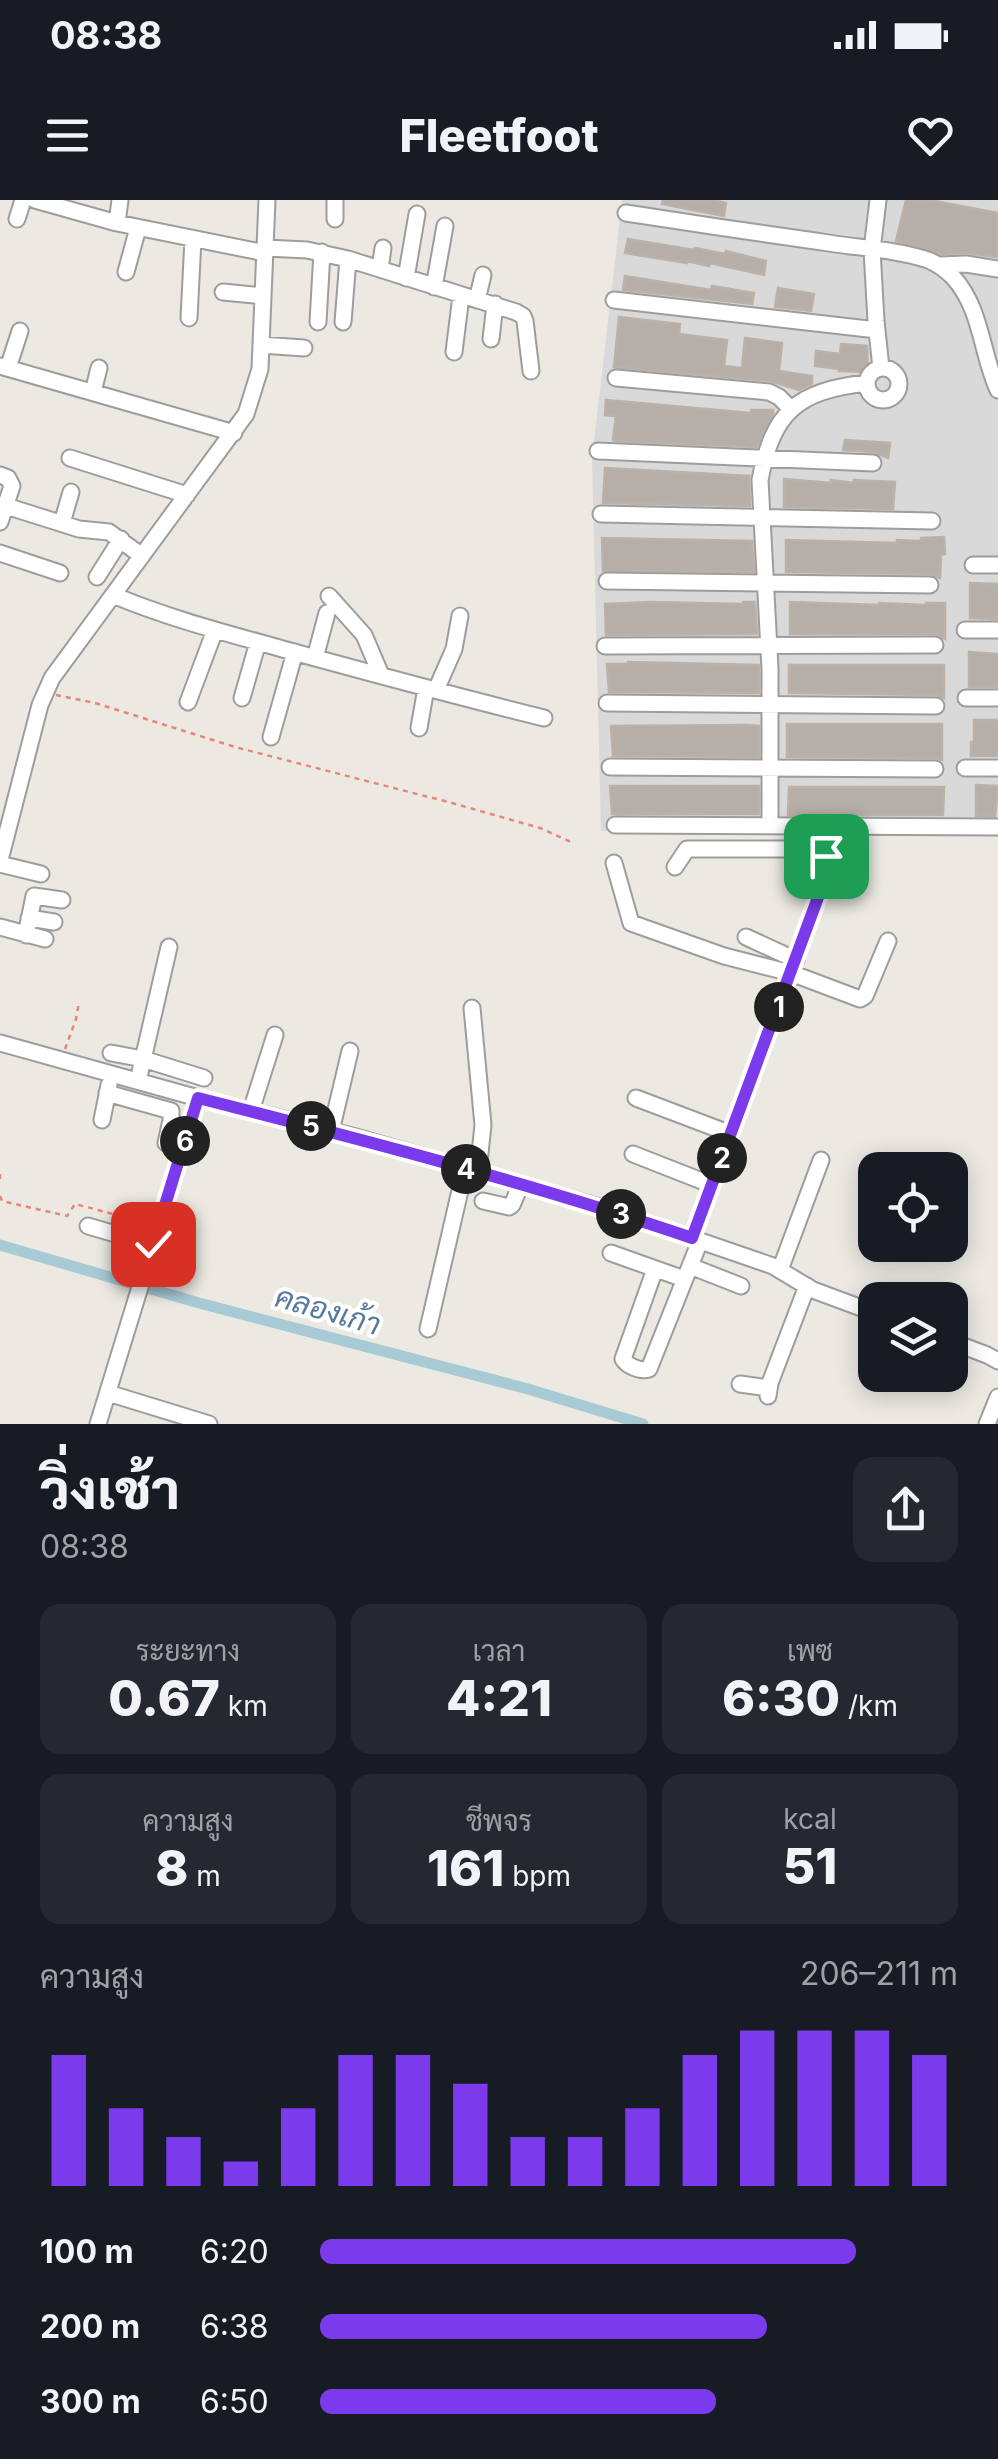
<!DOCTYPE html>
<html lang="th">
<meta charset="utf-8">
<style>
:root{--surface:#171b24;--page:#242831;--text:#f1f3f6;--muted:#9ea1a6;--accent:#7c3aed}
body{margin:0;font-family:Inter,Sarabun,sans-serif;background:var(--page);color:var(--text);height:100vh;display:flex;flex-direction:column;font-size:38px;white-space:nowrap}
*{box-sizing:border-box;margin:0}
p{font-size:32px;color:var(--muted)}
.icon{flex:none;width:55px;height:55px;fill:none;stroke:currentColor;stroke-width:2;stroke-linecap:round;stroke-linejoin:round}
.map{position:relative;height:1224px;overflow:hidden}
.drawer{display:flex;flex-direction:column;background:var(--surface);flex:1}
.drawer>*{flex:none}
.tools{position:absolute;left:858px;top:952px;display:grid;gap:20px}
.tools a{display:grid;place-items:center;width:110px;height:110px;border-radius:20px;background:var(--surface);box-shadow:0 5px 25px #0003;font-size:50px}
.pin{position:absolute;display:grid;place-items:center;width:85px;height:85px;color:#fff;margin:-42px;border-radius:20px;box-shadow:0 5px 15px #0006}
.km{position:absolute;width:50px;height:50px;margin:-25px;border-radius:50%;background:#222;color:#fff;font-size:28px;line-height:50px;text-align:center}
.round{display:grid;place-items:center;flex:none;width:105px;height:105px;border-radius:20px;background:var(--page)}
.summary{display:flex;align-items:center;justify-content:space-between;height:170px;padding:0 40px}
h1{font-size:55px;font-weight:800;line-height:75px}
.figures{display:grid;grid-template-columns:repeat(3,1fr);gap:15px;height:170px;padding:10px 40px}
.figures div{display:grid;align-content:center;border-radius:20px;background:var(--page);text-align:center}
.figures b{font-size:50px;font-weight:800}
.figures small{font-size:28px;font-weight:400}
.figures p{font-size:28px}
.chart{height:280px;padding:20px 40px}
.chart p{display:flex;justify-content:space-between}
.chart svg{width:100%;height:180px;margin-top:10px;stroke:var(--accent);stroke-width:6}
ul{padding:0 40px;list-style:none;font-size:32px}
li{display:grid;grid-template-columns:160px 120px 1fr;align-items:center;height:75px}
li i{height:25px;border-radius:12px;background:var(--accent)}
.status{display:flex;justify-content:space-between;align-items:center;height:70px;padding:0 50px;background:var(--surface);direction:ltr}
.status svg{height:28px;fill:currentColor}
header{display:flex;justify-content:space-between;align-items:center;height:130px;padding:0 40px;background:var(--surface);font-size:45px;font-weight:800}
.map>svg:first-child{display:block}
.residential{fill:#dad9d9}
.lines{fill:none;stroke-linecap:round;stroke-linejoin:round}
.canal{stroke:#a8cad5;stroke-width:11}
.building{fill:#b5aea9;stroke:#bcb1a7;stroke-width:2.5}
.minor-casing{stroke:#9d9d9d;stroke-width:19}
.path{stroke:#e88578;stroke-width:2.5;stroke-dasharray:5 5;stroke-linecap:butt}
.minor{stroke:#fff;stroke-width:15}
.route-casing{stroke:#fff;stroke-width:20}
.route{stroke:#7c3aed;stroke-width:12}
.labels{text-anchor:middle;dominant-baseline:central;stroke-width:8;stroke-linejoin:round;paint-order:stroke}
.water-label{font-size:30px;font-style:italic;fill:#55799f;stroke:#fff}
</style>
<div class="status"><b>08:38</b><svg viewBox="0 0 49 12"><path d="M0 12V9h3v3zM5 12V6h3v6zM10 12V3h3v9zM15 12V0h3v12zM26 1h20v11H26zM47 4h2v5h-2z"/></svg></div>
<header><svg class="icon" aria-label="menu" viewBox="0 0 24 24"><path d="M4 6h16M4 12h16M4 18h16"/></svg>Fleetfoot<svg class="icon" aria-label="heart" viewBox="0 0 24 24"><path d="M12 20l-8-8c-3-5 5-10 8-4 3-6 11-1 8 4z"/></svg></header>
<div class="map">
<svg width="998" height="1224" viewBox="0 0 998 1224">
<rect width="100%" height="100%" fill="#ece9e3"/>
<path class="residential" d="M622 0H998V633L601 631 592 259Z"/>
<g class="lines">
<path class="canal" d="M0 1045 199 1103 528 1189 643 1224"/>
</g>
<path class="building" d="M663 0H712L726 3 724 16 662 4Z
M906 0H929L998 13 997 57 966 53 941 54 896 41Z
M628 39 694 50 695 48 725 54 726 51 766 61 764 75 710 63 709 66 687 61V63L625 53Z
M625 76 711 90 712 86 754 93 752 104 623 90Z
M778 88 814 94 811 111 775 107Z
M619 117 680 124 679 134 727 140 724 166 742 168 745 138 782 143 779 171 812 176V184L799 190 770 181 614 167Z
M841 144 867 146 868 172 839 171V169L815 166 816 151 840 154Z
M606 200 751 213V210H773V214L757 247 616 241 613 240 616 216 605 215Z
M845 240 890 243 888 258 874 252 843 250Z
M605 268 749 276 750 306 603 303Z
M784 279 831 283V280L854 283V280L895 282 893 309 784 307Z
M944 337 945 354 941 355 940 378 930 374 786 372V340L897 343V340L921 341V338Z
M602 338 752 341 754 372 603 371Z
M970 383 998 384V419L970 418Z
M650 402 743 404V402H755L757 434 606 435 605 404Z
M790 402 879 405V403L926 405V403H945V439L935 434H790Z
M969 452 998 454V487H969Z
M628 462 759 465V493L609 492 607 464H628Z
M789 465H944V498L936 495 789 493Z
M974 520H998V556H971V542H974Z
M787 524H942V560L935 558 787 557Z
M747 525 759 526V557L613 556 611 526Z
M976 585 998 586 995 616H976Z
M610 586H759V614H612Z
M789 587H944L943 615H788Z"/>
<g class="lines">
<defs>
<path id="minor" d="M35 0 117 23 265 53
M335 0V19
M878 0 872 50 876 121 881 168
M626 13C691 23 757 33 822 42 857 48 895 49 928 60 938 64 945 69 953 77 982 109 981 153 998 190
M17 19 23 0
M117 23 120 0
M266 48 307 50 348 59 516 112 523 116 525 121 531 171
M940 65 966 64 998 69
M380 69 383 48
M126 72 138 28
M406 78 417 14
M434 87 445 26
M223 92 263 96
M477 100 483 75
M614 100 877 130
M189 118 193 39
M318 122 322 52
M343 122 348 59
M491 139 495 104
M261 145 304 148
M454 152 461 96
M0 166 234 233
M867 184a16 16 0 1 1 32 0a16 16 0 1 1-32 0Z
M8 168 20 131
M616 178 769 192 779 197 791 209
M93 192 99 168
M598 251 873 263
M70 258 187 295
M0 275 8 278 12 286 0 322
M6 306 79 329 109 332 142 356
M601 314 932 321
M62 323 71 292
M0 353 60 373
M973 365H998
M97 377 121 339
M607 381 930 385
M113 395C170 419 230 434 290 451 374 474 459 497 544 518
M329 396 364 435 381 475
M965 430H998
M605 446 935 445
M315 458 327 413
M436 490 454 449 460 416
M242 498 258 442
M966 498H998
M188 502 215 430
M607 503 936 506
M419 528 426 488
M271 537 295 452
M610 567 935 569
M965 568H998
M615 625 998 627
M770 626V469L760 280C773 211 798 191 866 183
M0 660 40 505 52 478 246 214 260 169 267 0
M614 663 631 723 724 756 791 773 860 799 865 796 888 741
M0 664 41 674
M675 667 687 649H793L825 656 830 665 692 1038
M29 718 54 722
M0 727 45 739
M26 735 34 696 62 700
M746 737 796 760
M472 808 483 925 478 972
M0 843 198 898 352 936 613 1011 773 1066 813 1090 875 1113
M111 853 143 859 204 878
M138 881 169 747
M107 893 171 911V920L166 943
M636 898 731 934
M251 911 275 835
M102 920 109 885
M331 931 350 851
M633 954 712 985
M483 1001 509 1007 512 1005 521 984
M88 1026 153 1045
M611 1053 684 1079
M690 1066 741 1086
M655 1069 623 1159C627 1166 641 1172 649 1169L700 1041
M780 1070 821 960
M428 1129 465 969
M950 1141 987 1155 998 1161
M740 1184 769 1188
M108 1193 209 1224
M768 1196 770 1183 807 1086
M98 1224 198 898
M987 1224 998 1197"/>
</defs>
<use href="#minor" class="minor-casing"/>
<path class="path" d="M56 495 95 503 235 547 452 603 540 628 571 642
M65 849 76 819 79 802
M0 974V984
M0 996 2 1001 67 1016 75 1004 148 1023"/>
<use href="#minor" class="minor"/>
</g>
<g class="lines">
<defs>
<path id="route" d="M153 1044 198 898C364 940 530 983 692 1038L830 665 826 656"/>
</defs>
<use href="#route" class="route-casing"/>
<use href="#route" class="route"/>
</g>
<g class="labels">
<g class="water-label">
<text transform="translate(328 1110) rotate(16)">คลองเก้า</text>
</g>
</g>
</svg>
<div class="tools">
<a><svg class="icon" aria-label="locate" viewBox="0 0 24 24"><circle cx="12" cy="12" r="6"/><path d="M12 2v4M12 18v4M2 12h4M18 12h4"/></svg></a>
<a><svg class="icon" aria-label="layers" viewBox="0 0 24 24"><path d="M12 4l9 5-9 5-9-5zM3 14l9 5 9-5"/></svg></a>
</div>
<div class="pin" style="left:826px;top:656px;background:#1e9e55"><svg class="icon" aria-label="arrive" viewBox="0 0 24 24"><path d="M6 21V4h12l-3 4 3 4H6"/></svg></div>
<div class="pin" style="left:153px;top:1044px;background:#d93025"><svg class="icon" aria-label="check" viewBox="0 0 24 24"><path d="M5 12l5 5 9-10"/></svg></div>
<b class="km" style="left:779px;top:807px">1</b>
<b class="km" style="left:722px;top:958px">2</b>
<b class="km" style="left:621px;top:1014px">3</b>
<b class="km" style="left:466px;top:969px">4</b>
<b class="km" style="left:311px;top:926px">5</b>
<b class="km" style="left:185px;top:941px">6</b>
</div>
<section class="drawer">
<div class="summary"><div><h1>วิ่งเช้า</h1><p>08:38</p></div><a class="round"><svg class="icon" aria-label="share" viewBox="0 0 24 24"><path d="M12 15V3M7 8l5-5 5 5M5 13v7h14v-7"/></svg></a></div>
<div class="figures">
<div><p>ระยะทาง</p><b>0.67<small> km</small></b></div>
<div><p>เวลา</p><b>4:21</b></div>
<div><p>เพซ</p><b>6:30<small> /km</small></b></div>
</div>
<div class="figures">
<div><p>ความสูง</p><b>8<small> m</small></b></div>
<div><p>ชีพจร</p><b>161<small> bpm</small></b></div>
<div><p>kcal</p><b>51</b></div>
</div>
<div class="chart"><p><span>ความสูง</span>206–211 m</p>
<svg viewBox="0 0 160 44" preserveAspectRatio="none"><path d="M5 44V12M15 44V25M25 44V32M35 44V38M45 44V25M55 44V12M65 44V12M75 44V19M85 44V32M95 44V32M105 44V25M115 44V12M125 44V6M135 44V6M145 44V6M155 44V12"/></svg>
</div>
<ul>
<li><b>100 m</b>6:20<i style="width:84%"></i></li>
<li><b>200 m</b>6:38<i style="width:70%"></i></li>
<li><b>300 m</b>6:50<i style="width:62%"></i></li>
</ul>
</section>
